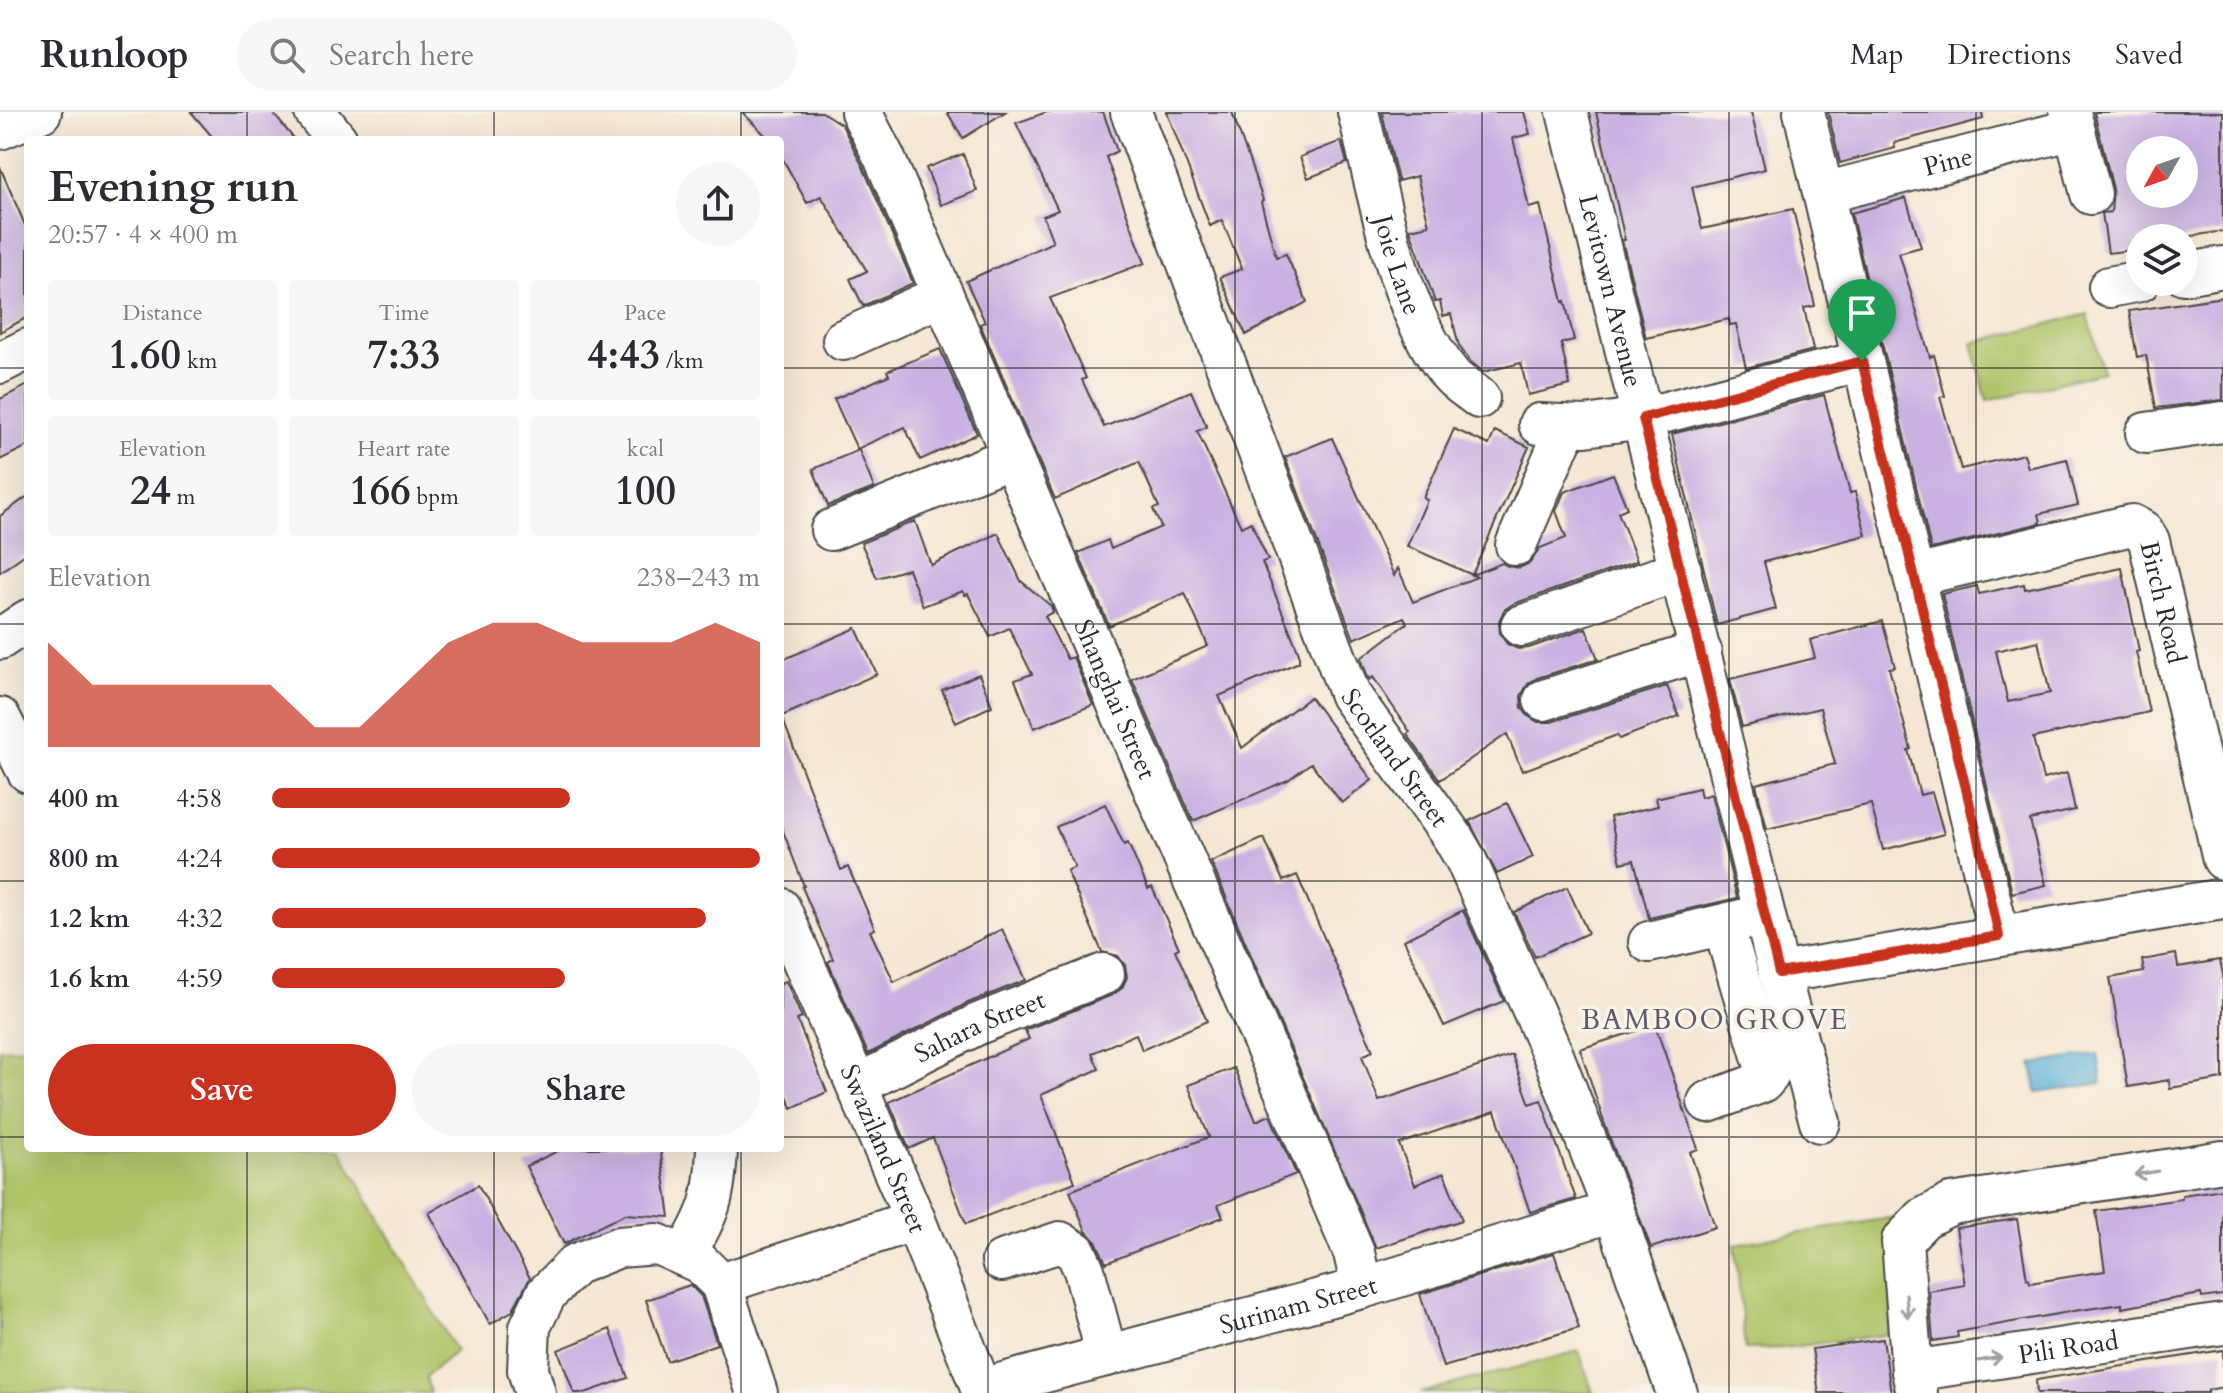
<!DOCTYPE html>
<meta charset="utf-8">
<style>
:root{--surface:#fff;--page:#f7f7f7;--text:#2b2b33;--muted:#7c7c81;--line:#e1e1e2;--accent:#c8321e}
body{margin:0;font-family:Cardo,serif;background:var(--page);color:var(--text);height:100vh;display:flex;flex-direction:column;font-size:30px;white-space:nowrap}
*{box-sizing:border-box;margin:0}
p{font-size:26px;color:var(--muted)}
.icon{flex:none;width:44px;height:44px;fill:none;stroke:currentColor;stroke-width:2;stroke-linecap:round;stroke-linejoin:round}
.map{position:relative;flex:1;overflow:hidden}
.details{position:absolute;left:24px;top:24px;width:760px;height:1016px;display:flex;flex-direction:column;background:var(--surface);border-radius:8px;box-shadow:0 8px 32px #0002}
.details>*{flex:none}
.needle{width:52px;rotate:230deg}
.buttons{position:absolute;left:2126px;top:24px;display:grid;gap:16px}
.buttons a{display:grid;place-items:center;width:72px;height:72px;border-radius:50%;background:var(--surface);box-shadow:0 8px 32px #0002;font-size:40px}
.pin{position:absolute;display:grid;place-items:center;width:68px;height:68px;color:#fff;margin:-82px -34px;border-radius:50% 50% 50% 0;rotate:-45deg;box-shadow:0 0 8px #0007}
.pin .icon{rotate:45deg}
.round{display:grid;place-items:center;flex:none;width:84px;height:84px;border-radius:42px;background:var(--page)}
.overview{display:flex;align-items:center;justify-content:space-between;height:136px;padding:0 24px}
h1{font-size:44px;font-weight:600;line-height:60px}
.metrics{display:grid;grid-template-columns:repeat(3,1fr);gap:12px;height:136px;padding:8px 24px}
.metrics div{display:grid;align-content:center;border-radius:8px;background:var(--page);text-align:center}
.metrics b{font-size:40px;font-weight:600}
.metrics small{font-size:22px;font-weight:400}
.metrics p{font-size:22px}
.chart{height:224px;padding:16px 24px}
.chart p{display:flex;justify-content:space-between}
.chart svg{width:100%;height:144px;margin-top:8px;fill:var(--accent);opacity:.7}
.button{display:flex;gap:16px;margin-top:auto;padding:16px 24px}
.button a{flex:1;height:92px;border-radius:48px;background:var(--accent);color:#fff;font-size:32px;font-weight:600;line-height:92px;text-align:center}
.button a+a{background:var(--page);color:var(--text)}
ul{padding:0 24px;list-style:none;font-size:26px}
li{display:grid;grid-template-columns:128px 96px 1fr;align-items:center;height:60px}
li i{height:20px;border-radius:10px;background:var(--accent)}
header{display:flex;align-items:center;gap:48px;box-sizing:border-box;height:112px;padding:0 40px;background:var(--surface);border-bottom:2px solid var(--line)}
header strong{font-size:38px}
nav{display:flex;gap:44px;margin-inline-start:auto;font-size:28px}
.search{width:560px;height:72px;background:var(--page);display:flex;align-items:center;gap:20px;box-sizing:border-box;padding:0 28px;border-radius:44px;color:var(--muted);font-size:30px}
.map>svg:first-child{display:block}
.green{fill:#afc468;stroke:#6d784a;stroke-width:2}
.water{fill:#5bb1d8;stroke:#436e82;stroke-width:2}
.building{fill:#c9b2e2;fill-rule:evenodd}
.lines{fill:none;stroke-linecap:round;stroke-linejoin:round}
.minor-casing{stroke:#494744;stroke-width:44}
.minor{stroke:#fff;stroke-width:40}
.oneway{stroke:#a0a0a0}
.route-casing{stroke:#fff;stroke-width:16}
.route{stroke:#c8321e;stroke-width:10}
.grid{fill:none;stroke:#2b2b2b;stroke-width:2;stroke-opacity:0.55}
.labels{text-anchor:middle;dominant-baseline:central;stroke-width:7;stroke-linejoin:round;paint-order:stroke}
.street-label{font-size:26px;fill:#2b2b2b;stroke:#f7f3e8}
.neighbourhood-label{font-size:28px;letter-spacing:2px;fill:#625a6b;stroke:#f7f3e8}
</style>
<header>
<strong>Runloop</strong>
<div class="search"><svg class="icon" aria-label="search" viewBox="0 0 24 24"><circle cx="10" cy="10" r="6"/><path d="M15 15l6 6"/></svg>Search here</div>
<nav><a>Map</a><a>Directions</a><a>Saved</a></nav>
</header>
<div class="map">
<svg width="2223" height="1281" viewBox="0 0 2223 1281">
<rect width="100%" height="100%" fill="#f7f3e8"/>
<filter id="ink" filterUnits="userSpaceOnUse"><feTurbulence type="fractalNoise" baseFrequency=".0125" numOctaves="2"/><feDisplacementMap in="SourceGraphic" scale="16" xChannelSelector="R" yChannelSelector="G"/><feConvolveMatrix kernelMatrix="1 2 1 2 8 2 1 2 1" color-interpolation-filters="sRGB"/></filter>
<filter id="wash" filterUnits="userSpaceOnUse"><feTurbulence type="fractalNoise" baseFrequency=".006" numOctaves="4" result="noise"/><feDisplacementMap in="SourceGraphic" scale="32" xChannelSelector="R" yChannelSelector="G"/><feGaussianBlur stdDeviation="1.8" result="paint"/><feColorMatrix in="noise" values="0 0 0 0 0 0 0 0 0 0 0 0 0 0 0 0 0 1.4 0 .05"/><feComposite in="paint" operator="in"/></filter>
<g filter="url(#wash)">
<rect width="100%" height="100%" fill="#f5e7d3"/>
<path class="green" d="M2088 202 2103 260 1987 289 1972 231Z
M28 936V1036H339L456 1239 426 1264 430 1281H0V937Z
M1901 1104 1889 1222 1783 1236 1745 1237 1735 1132Z
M1579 1239 1593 1281H1420Z"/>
<path class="water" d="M2098 942 2102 971 2037 981 2032 952Z"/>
<g id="blocks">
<path class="building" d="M191 0H272L295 28H215Z
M742 0H822L842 13 863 55 913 171 863 194 850 167 867 159 821 84 807 91 780 42V28H770Z
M947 0H1005L963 26Z
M1047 0H1103L1117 39 1106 45 1145 151 1050 186 1086 266 1082 268 1104 315 1191 279 1207 315 1197 319 1241 415 1251 410 1268 448 1262 450 1299 541V550L1219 584 1242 636 1310 585 1372 668 1342 691 1311 651 1288 668 1193 709 1132 567 1208 534 1185 481 1109 514 1078 441 1108 428 1111 437 1161 415 1153 397 1159 395 1139 350 1055 387 980 212 985 210 966 169 1053 130 1043 104 1058 98 1016 11Z
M1167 0H1232L1263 88 1261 90 1276 145 1286 142 1307 190 1246 223 1220 165 1242 157 1222 108 1210 114Z
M1382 0H1524L1530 22 1513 26 1529 96 1540 93 1563 190 1565 189 1574 228 1561 231 1570 273 1528 283 1521 251 1483 260 1470 249 1459 234 1451 202 1443 204 1440 189 1435 190 1410 117 1429 113 1417 64 1398 69Z
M1596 0H1751L1765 57 1692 75 1702 117 1793 97 1815 194 1804 196 1813 238 1746 256 1736 212 1730 213 1729 207 1646 226 1622 128H1625Z
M1828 0H1982L1983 7 1894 31 1895 36 1840 51Z
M2094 0H2223V119L2180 126H2140V137L2108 141 2102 101 2111 100 2113 77ZM2140 38H2184V82H2140Z
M1341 29 1347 51 1308 66 1300 45Z
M963 42 977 79 941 93 926 56Z
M0 55 28 120V205L0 220Z
M1906 86 1921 135 1899 141 1930 245 1934 243 1945 284 1940 285 1961 357 2024 342 2028 356 2067 347 2078 393 2039 402 2041 411 1931 437 1851 101Z
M2223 185V288L2156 296 2146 243 2137 245 2129 199Z
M940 237 977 322 920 348 905 315 857 337 834 287 889 263 887 259Z
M28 273V334L0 348V287Z
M1824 283 1850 381 1855 380 1866 423 1764 450 1776 497 1717 513 1672 322Z
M1454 317 1489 333 1495 319 1529 335 1472 463 1502 451 1508 454 1519 456 1530 451 1540 436 1566 426 1556 399 1564 380 1613 362 1627 396 1618 400 1637 449 1513 492 1504 498 1499 509 1500 522 1507 532 1518 537 1529 536 1586 516 1598 547 1537 566 1528 572 1521 584 1522 596 1528 604 1538 610H1551L1667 574 1679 604 1619 627 1617 623 1522 659 1507 622 1440 668 1407 622 1410 620 1373 565 1369 568 1361 546 1407 511 1404 505 1354 527 1285 345 1332 326 1394 464 1398 456 1413 490 1477 465 1407 434 1427 388 1423 386Z
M859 338 874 376 828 394 813 357Z
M28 384V440L0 460V404Z
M915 409 931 453 998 421 1021 469 1051 494 1053 500 1045 504 1067 547 1073 545 1093 593 1034 616 1015 568 1032 562 1009 516 990 525 968 482 965 483 963 479 923 494 908 457 877 466 861 431Z
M2122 456 2139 539 2136 540 2149 600 2033 626 2043 667 2067 661 2075 698 2030 708 2046 773 2012 781 1942 482 1977 474 1979 482 2024 472 2025 477ZM2038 529 2050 581 2008 590 1996 539Z
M1882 509 1895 555 1889 556 1911 637 1908 638 1920 683 1932 680 1944 722 1883 738 1871 692 1767 717 1756 672 1835 652 1820 596 1742 615 1730 567 1815 546 1810 528Z
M856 516 877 562 780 605V549Z
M979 562 992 594 956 611 942 578Z
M780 608H783L841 758 848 755 875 817 870 819 894 870 1002 817 1026 868 968 891 868 942 828 850 833 847 802 775 804 774 780 711Z
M1699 676 1701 685 1711 682 1737 786 1649 806 1634 748 1621 751 1610 705 1658 694 1656 686Z
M1507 691 1533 745 1497 762 1469 709Z
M1105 692 1124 733 1128 731 1148 777 1152 775 1179 836 1175 838 1207 909 1142 938 1136 922 1092 941 1099 957 1041 983 1075 1070 966 1112 933 1026 909 1037 889 990 1029 927 1025 918 1112 883 1122 876 1127 865 1125 853 1118 844 1102 840 1067 759 1075 755 1056 715Z
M1264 726 1283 769 1297 763 1373 939 1362 944 1379 989 1512 943 1530 992 1541 988 1576 1087 1530 1100 1495 999 1399 1032 1415 1073 1444 1061 1462 1108 1376 1136 1211 750Z
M1567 775 1588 821 1535 845 1514 800Z
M1463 798 1504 889 1444 914 1404 828Z
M2176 842 2178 855 2220 848 2223 863V967L2170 976 2169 968 2128 975 2110 866 2144 860 2142 848Z
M780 869 781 871 786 869 802 906 797 908 827 980 792 996 780 967Z
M1655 913 1698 1037 1690 1040 1715 1115 1651 1136 1604 1010 1580 937Z
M1234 956 1256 1009 1270 1003 1296 1062 1218 1093 1223 1105 1106 1151 1097 1131 1086 1119 1070 1079 1209 1025 1188 973Z
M564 1036H660L670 1105 625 1102 564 1132 526 1054Z
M478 1073 530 1166 512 1199 490 1212 429 1101Z
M2223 1077V1183L2202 1186 2201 1182 2122 1196V1192L2074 1199 1957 1220 1958 1225 1933 1229 1929 1179 1965 1173 1956 1116 2017 1107 2027 1167H2029L2030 1171 2105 1159 2096 1099 2182 1087V1083Z
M1554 1141 1579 1216 1443 1255 1420 1182Z
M690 1173 701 1184 717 1232 667 1249 646 1188Z
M610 1217 628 1266 585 1281H574L558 1238Z
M1883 1227 1891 1281H1819L1812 1237Z
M2223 1238V1275L2208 1278V1281H2037L2036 1268Z"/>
</g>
</g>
<g filter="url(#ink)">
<use href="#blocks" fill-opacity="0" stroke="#494744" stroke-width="2"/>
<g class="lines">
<defs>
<g id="minor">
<path d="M315 0 337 28"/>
<path id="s1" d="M861 0 884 45 1141 647 1310 1037 1354 1141 1362 1176"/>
<path id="s2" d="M1131 0 1350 583 1452 724 1466 748 1553 943 1614 1099 1677 1281"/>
<path id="s3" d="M1358 0C1379 82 1396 196 1450 262 1457 271 1469 278 1479 286"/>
<path id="s4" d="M1567 0 1779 861 1820 1010"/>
<path d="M1804 0 1999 824"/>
<path d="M2070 0 2091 82"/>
<path d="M0 17 41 0"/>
<path id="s5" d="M1824 81 2074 17"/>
<path d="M2184 162 2223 155"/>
<path d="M2109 175 2140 169"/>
<path d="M843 228 943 183"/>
<path d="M0 251 28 237"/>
<path d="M1539 312 1585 314 1643 306 1862 249"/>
<path d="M2146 321 2223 310"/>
<path d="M831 418 1011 345"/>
<path d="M1516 433 1567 314"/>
<path id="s6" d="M1915 464 2132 413 2143 419 2149 429 2223 747"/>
<path d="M1521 514 1681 458"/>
<path d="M0 527 28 508"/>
<path d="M1544 588 1701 539"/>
<path d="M0 606 28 660"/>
<path id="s7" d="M780 796 915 1108 983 1281"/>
<path d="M1649 830 1750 806"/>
<path d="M1779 861 2223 787"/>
<path id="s8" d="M857 973 978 912 1104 862"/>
<path d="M1708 990 1763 970 1768 964 1723 813"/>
<path d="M684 1144C710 1101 715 1086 717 1036"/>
<path d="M1002 1149 1060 1130 1076 1140 1084 1158 1107 1244"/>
<path d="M721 1172 915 1108"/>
<path id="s9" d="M1912 1259 2223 1212"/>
<path id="s10" d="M981 1277 1362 1176 1614 1099"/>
<path d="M535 1281 528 1258 530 1215 546 1182 576 1152 619 1135 657 1132 700 1151 721 1172 757 1281"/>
<path d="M1917 1281 1912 1259 1902 1129 1924 1106 1951 1092 2223 1049"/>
</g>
</defs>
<use href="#minor" class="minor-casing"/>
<use href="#minor" class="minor"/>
</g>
<defs><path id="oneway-shaft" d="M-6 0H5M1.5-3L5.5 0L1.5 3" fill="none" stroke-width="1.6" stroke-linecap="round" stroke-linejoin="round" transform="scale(2)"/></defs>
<g class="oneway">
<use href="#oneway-shaft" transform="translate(2146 1061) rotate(171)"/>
<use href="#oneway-shaft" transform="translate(1907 1194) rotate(85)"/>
<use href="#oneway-shaft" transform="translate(1990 1247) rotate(-9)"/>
</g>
</g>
<g class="lines" filter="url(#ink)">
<defs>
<path id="route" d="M1862 249 1977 722 1999 824 1779 861 1643 306Z"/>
</defs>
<use href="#route" class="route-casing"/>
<use href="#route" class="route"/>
</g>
<path class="grid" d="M247 0V28M494 0V28M741 0V28M988 0V1281M1235 0V1281M1482 0V1281M1729 0V1281M1976 0V1281M0 256H28M780 256H2223M0 512H28M780 512H2223M0 769H28M780 769H2223M0 1025H28M780 1025H2223M247 1036V1281M494 1036V1281M741 1036V1281"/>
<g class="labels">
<g class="street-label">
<text stroke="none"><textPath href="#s5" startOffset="128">Pine</textPath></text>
<text stroke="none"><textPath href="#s3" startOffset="158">Joie Lane</textPath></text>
<text stroke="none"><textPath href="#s4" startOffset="184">Levitown Avenue</textPath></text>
<text stroke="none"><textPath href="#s6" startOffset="310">Birch Road</textPath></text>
<text stroke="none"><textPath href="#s1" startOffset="640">Shanghai Street</textPath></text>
<text stroke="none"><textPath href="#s2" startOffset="700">Scotland Street</textPath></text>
<text stroke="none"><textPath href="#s8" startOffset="136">Sahara Street</textPath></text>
<text stroke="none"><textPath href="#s7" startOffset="262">Swaziland Street</textPath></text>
<text stroke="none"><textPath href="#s10" startOffset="328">Surinam Street</textPath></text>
<text stroke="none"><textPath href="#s9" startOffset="158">Pili Road</textPath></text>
</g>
<g class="neighbourhood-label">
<text x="1715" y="908">BAMBOO GROVE</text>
</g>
</g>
</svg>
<div class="buttons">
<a><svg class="needle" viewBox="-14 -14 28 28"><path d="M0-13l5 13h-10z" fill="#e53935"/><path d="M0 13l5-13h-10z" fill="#7c7c81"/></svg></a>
<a><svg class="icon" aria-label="layers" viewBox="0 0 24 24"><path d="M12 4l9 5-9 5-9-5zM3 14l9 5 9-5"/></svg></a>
</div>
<div class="pin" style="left:1862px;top:249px;background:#1e9e55"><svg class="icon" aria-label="arrive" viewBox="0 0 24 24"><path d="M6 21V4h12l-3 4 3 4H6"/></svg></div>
<section class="details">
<div class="overview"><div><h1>Evening run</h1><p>20:57 · 4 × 400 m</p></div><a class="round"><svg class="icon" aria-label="share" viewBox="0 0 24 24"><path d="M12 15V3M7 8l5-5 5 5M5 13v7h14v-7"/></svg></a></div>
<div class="metrics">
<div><p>Distance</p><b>1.60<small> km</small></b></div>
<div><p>Time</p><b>7:33</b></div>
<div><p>Pace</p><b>4:43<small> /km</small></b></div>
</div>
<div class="metrics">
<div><p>Elevation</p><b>24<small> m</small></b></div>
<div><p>Heart rate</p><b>166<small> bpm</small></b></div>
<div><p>kcal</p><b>100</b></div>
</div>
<div class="chart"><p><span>Elevation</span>238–243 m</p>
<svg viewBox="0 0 160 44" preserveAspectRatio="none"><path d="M0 44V12L10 25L20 25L30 25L40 25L50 25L60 38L70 38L80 25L90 12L100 6L110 6L120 12L130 12L140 12L150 6L160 12V44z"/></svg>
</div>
<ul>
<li><b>400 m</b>4:58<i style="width:61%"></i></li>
<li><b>800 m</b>4:24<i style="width:100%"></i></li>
<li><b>1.2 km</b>4:32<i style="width:89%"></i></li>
<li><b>1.6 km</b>4:59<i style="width:60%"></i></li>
</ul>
<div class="button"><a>Save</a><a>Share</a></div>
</section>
</div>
